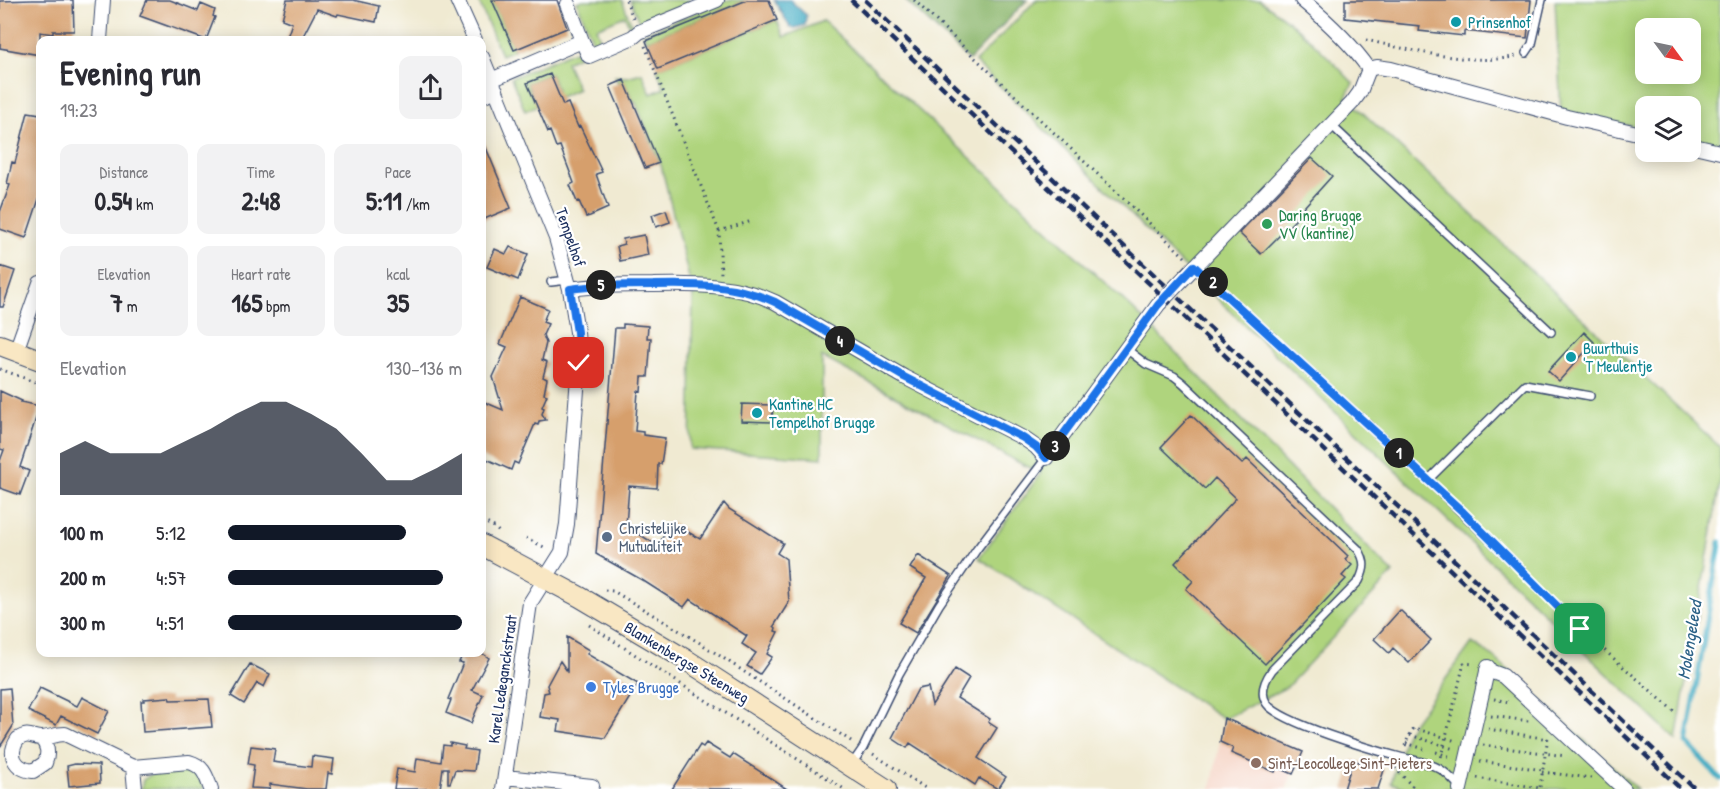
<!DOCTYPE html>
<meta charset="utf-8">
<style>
:root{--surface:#fff;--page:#f2f2f3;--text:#2b2b33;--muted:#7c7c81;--accent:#111827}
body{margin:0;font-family:"Patrick Hand",sans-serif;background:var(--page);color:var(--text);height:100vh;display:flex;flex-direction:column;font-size:22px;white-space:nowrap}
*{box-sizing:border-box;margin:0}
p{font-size:20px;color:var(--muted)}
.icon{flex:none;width:33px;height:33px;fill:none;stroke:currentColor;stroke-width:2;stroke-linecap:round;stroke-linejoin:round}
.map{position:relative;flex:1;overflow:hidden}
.drawer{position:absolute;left:36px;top:36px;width:450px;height:621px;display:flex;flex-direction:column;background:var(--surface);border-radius:12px;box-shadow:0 3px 15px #0003}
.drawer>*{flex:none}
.needle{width:39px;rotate:123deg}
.controls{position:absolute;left:1635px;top:18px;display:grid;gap:12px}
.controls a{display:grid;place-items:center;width:66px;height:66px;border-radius:12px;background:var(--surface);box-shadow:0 3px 15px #0003;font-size:30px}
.pin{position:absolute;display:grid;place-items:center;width:51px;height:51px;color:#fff;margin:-26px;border-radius:12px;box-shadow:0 3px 9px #0006}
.km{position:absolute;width:30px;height:30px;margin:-15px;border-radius:50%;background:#222;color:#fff;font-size:16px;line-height:30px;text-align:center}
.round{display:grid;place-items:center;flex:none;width:63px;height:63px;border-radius:12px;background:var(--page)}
.overview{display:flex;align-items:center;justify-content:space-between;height:102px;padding:0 24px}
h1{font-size:33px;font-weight:700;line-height:45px}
.metrics{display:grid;grid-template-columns:repeat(3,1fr);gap:9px;height:102px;padding:6px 24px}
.metrics div{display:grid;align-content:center;border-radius:12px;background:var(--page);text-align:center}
.metrics b{font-size:26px;font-weight:700}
.metrics small{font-size:16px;font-weight:400}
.metrics p{font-size:16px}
.chart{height:168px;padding:12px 24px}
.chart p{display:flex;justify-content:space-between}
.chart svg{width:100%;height:108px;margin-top:6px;fill:var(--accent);opacity:.7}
ul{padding:0 24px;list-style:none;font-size:20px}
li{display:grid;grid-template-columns:96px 72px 1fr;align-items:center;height:45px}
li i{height:15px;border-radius:8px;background:var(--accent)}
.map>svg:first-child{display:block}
.built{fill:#f5d2c2}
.green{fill:#afd47d;stroke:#65826e;stroke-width:1.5;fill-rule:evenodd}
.forest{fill:#8bb66c;stroke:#537265;stroke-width:1.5}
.water{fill:#46aec5;stroke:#306e92;stroke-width:1.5}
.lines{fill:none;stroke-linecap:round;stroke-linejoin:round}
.stream{stroke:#46aec5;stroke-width:5}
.building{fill:#d69f6c}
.lane-casing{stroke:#3b4b6f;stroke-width:10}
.street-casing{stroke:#3b4b6f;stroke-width:16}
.secondary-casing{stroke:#3b4b6f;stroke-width:22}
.path{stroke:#3b4b6f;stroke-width:3;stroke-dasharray:1.5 4.5;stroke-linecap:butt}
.lane{stroke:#fff;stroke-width:7}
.street{stroke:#fff;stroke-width:14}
.secondary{stroke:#f9e7c3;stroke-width:20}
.rail{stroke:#1b2f5e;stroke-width:4.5;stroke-dasharray:9 4.5;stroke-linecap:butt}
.route-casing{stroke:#fff;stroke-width:12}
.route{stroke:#1a73e8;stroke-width:8}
.culture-dot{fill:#0f9aa8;stroke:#fff;stroke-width:2}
.leisure-dot{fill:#2e9e5b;stroke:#fff;stroke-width:2}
.service-dot{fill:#5c6f8a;stroke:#fff;stroke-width:2}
.shop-dot{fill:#3f7fe0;stroke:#fff;stroke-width:2}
.education-dot{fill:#8d6e63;stroke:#fff;stroke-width:2}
.labels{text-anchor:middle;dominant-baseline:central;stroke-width:4.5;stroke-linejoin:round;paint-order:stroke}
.culture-label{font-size:16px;fill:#0d838f;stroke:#fff;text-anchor:start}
.leisure-label{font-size:16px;fill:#27864d;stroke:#fff;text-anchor:start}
.street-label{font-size:16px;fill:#1b2f5e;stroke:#fff}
.service-label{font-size:16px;fill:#4e5e75;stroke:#fff;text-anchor:start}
.shop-label{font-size:16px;fill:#366cbe;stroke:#fff;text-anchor:start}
.education-label{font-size:16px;fill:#785e54;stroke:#fff;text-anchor:start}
.water-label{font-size:18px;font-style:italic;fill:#2c6287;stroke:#fff}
</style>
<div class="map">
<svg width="1720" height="789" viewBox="0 0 1720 789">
<rect width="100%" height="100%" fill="#fff"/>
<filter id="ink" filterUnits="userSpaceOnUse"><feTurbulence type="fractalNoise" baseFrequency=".0167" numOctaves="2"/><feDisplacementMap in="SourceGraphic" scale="12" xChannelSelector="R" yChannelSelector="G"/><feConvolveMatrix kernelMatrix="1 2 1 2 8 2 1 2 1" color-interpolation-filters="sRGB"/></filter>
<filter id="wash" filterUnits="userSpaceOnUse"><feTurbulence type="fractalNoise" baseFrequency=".008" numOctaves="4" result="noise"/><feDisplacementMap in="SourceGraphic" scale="24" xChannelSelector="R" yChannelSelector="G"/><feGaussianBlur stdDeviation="1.35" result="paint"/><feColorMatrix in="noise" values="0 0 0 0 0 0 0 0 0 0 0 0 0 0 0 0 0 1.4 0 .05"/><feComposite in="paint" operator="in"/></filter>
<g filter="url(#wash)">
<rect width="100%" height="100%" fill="#f0ead2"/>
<path class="built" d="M1224 719 1301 753 1286 789H1211Z"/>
<path class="green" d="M478 0H492L514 50 501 55Z
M583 0H622L633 28 630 29 625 16 596 28 601 41 594 44 577 2Z
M630 0H689V3L640 24Z
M726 0H747L646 41 644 34Z
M1036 0H1259C1295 23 1324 52 1353 83L1346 97 1720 447V483L1676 740 1200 282 975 62Z
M1555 0H1720V146L1691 139 1690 106H1646L1645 129 1561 111ZM1646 28H1690V74H1646Z
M777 20 784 37 823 21 1133 309 1393 573 1287 687 1224 719 979 558 1041 473 1018 462 822 357V458L690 449 693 294 661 165 635 101H633L624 81 618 83 615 76 627 77 642 73 651 94 664 88 657 69Z
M574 51 580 55 566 62 578 89 557 98V89L550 74 527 83 533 99 540 96 543 103 525 111 511 78Z
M1472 643 1495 658 1637 789H1409L1391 783 1406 733Z
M190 770 198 776 204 789H141L143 780 152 774Z"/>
<path class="forest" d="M905 0H1027L969 60Z"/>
<path class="water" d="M774 0H790L806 15 805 25 795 28 790 27Z"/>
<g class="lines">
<path class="stream" d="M1720 542 1687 743 1720 779"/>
</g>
<g id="blocks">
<path class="building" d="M32 0H73L74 31H53V34L40 32V55L0 48V1Z
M147 0H170L198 11 201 4 215 10 213 16 215 17 206 40 140 16Z
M287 0H353L379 6 376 22 338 14 337 16 317 9 301 40H286L292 23 282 19Z
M492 0H557L567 28 514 50Z
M747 0H769L777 20 658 69 646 41Z
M1345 0H1531L1527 38 1464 31V36L1419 31 1420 26 1345 18Z
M550 74 563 105 568 103 578 127 580 126 602 172 596 174 608 208 590 216 586 217 579 201 577 202 570 185 574 183 560 146 556 147 550 131 548 132 527 83Z
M624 80 659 163 645 168 610 86Z
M28 112 40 114V196L26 238 0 229V212L10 185 7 184 12 162 15 163Z
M482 138 511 208 482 220Z
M1312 158 1332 176 1295 217 1297 218 1261 254 1239 233Z
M666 210 670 222 656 227 652 215Z
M644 235 648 255 620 261 617 246 624 244 623 239Z
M510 247 528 254 518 280 487 267 495 249 506 254Z
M0 266 15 271 3 307H0Z
M520 297 548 309 543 322 548 324 543 335 546 343 542 360 547 362 543 377 547 379 544 394 547 395 542 407 544 408 542 414 546 420 539 421 538 425 535 424 518 464 514 462 511 470 482 457V401L503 410 493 377 507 347 500 344Z
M623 324 648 326 647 338H651L648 377H642L641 392 638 391 635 431 643 432V435L665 438 661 464H658L657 488 629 486 626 526 658 546 671 522 700 539 724 503 729 509 783 543 777 553 786 559 789 602 774 626 776 628 775 631 778 632 767 654 772 657 760 674 747 666 756 653 742 644 747 636 690 599 684 607 642 580 596 554 615 328H623Z
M1584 332 1594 342 1559 381 1548 371Z
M0 391 22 401 21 402 40 406 20 467 29 471 20 495 0 488V461L4 450 0 449Z
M742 404 773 405 772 422 741 421Z
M1191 415 1242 464 1247 459 1348 556 1345 559 1352 565 1342 576 1346 579 1265 664 1186 589 1193 581 1175 563 1236 498 1215 478 1205 489 1161 447Z
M918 555 951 576 916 633 899 623 926 578 910 568Z
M1400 610 1431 640 1409 663 1393 648 1389 653 1374 639Z
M567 637 589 650 587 654 638 684 605 738 558 731 560 720 540 717 544 693 549 692 547 685 560 661 567 671Z
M464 652H480L489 658 472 690 483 695 471 723 446 713 451 700 448 699 463 663 459 662Z
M250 664 270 674 264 687 257 683 244 704 231 696Z
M955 669 969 678 957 698 990 719 988 722 997 728 978 758 1006 777 998 789 979 778 975 785 910 743 907 748 892 738 918 689 928 687 932 705Z
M10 688 13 726 0 747V689Z
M40 688 77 706 82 697 109 711 97 734 61 716 56 725 28 711Z
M169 697 170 700 209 699 212 727 143 732 141 701H144V699Z
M1224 718 1303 752 1293 774 1277 767 1275 772 1231 753 1233 748 1220 742Z
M450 743 465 746 464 749 477 751 474 771 455 770 450 783H448V768H443L440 789H394L397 769 415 772 417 758 441 762 443 745 450 746Z
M706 743 730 758 733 754 787 789H672L700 745 703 747Z
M251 746 275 749 273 762 311 767 312 756 334 759 332 774 328 773 326 789H307L270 784V789L251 788 254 765 248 764Z
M1353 760 1384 770 1378 789H1344Z
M75 764 99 765 100 783 69 786 67 766Z"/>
</g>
</g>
<g filter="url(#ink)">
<use href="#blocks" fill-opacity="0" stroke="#3b4b6f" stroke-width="1.5"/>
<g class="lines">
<defs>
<path id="lane" d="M1526 53 1532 44 1542 0
M1330 124 1551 332
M1194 266 1428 480 1525 384 1590 396
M551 282 568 280
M1125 348 1146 364 1174 376 1183 383 1358 549C1366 561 1365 569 1359 581L1272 670C1265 680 1259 693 1267 704 1281 723 1374 750 1400 757 1412 760 1429 762 1440 769 1447 773 1454 781 1460 787
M1428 480 1515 564
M852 764 863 748 899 674 939 605 977 549 1046 458"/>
<path id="street" d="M457 0 475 40
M1302 0C1327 21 1351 43 1369 69
M100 40 103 0
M582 41 589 56 633 37 639 32 717 0
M482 57 556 238 570 289 577 332 579 363 567 524 562 552 530 603 503 789
M491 80 582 41 568 4
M482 96 496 90
M1690 145 1720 152
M570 289C598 285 625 285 653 285 696 284 736 284 775 302L904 377 1023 438 1036 447 1046 458 1158 305 1352 103 1360 92 1369 69 1377 67 1391 69 1567 117 1646 135
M16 351 40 283
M1487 670 1503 676 1624 789
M41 738C48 746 49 753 45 763L33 771C15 769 7 755 18 739 30 731 32 739 43 738 51 737 56 734 65 734L133 767 189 762C204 766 206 776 211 789
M133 767 135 789
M505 777 592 786
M1460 789 1488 667"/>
<path id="secondary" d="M0 345 40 360
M482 545 580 597 688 661 886 789"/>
</defs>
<use href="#lane" class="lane-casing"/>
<use href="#street" class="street-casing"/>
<use href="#secondary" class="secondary-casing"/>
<path class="path" d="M626 0 633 18
M914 0 1185 257
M1366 40C1405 49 1477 67 1516 56
M645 46 719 231 721 274
M719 231 752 221
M0 369 40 384
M482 521 494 527 500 533
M526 538 546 548
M1523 571 1580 629 1675 712
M605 590 613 591 700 643 854 743
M589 625 844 789
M1494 699 1509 702
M1491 716 1529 721
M1488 729 1548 739
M1410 735 1454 749
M1406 743 1424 749
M1483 745 1566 756
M1405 746 1409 735 1414 728 1456 741
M1436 752 1451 757
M873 754 927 789
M1441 757 1464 663 1474 664
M1480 761 1543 770
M1395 768 1415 789
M1542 772 1591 778
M1477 778 1540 788
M1540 787 1548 737"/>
<use href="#lane" class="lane"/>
<use href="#street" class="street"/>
<use href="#secondary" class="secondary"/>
<path class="rail" d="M851 0 1681 789
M865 0 1695 789"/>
</g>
</g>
<g class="lines" filter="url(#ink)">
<defs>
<path id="route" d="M579 363 577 332 570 289C598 285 625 285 653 285 696 284 736 284 775 302L904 377 1023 438 1036 447 1046 458 1158 305 1194 266 1463 512 1580 629"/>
</defs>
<use href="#route" class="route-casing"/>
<use href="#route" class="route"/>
</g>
<g class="culture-dot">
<circle cx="1456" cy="22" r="6"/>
<circle cx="1571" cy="357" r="6"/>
<circle cx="757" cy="413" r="6"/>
</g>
<circle class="leisure-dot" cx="1267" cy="224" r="6"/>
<circle class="service-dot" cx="607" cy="537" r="6"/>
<circle class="shop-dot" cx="591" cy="687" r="6"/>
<circle class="education-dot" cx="1256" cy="763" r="6"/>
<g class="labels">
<g class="culture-label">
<text x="1468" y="22">Prinsenhof</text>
<text x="1583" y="348">Buurthuis<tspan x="1583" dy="18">'T Meulentje</tspan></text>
<text x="769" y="404">Kantine HC<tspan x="769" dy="18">Tempelhof Brugge</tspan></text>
</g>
<g class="leisure-label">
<text x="1279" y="215">Daring Brugge<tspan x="1279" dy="18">VV (kantine)</tspan></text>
</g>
<g class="street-label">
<text transform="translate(571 237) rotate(71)">Tempelhof</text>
<text transform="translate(687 662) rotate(31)">Blankenbergse Steenweg</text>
<text transform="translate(502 679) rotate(-82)">Karel Ledeganckstraat</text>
</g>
<g class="service-label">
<text x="619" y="528">Christelijke<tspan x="619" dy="18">Mutualiteit</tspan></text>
</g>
<g class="shop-label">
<text x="603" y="687">Tyles Brugge</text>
</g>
<g class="education-label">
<text x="1268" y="763">Sint-Leocollege Sint-Pieters</text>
</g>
<g class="water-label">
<text transform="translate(1689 640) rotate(-81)">Molengeleed</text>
</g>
</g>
</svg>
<div class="controls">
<a><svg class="needle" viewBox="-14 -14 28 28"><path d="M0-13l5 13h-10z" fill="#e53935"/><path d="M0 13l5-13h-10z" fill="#7c7c81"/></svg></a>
<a><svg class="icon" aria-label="layers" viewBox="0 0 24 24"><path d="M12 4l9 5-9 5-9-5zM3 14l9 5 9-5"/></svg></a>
</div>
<div class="pin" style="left:1580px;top:629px;background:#1e9e55"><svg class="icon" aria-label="arrive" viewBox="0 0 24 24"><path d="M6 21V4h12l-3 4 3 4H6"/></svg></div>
<div class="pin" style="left:579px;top:363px;background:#d93025"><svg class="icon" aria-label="check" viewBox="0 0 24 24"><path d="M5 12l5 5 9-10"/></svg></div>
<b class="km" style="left:1399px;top:453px">1</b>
<b class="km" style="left:1213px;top:282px">2</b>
<b class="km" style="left:1055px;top:446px">3</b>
<b class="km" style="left:840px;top:341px">4</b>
<b class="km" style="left:601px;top:285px">5</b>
<section class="drawer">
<div class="overview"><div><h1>Evening run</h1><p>19:23</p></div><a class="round"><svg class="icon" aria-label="share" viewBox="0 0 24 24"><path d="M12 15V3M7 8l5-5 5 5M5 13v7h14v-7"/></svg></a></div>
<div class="metrics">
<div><p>Distance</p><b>0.54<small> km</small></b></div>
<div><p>Time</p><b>2:48</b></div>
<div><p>Pace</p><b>5:11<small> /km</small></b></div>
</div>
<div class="metrics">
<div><p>Elevation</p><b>7<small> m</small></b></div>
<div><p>Heart rate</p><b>165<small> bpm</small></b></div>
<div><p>kcal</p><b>35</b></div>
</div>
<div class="chart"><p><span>Elevation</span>130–136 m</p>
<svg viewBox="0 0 160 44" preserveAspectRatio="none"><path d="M0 44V27L10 22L20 27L30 27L40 27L50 22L60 17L70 11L80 6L90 6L100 11L110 17L120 27L130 38L140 38L150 33L160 27V44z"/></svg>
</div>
<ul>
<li><b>100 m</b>5:12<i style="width:76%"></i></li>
<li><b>200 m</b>4:57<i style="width:92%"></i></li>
<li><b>300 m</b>4:51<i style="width:100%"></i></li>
</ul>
</section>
</div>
